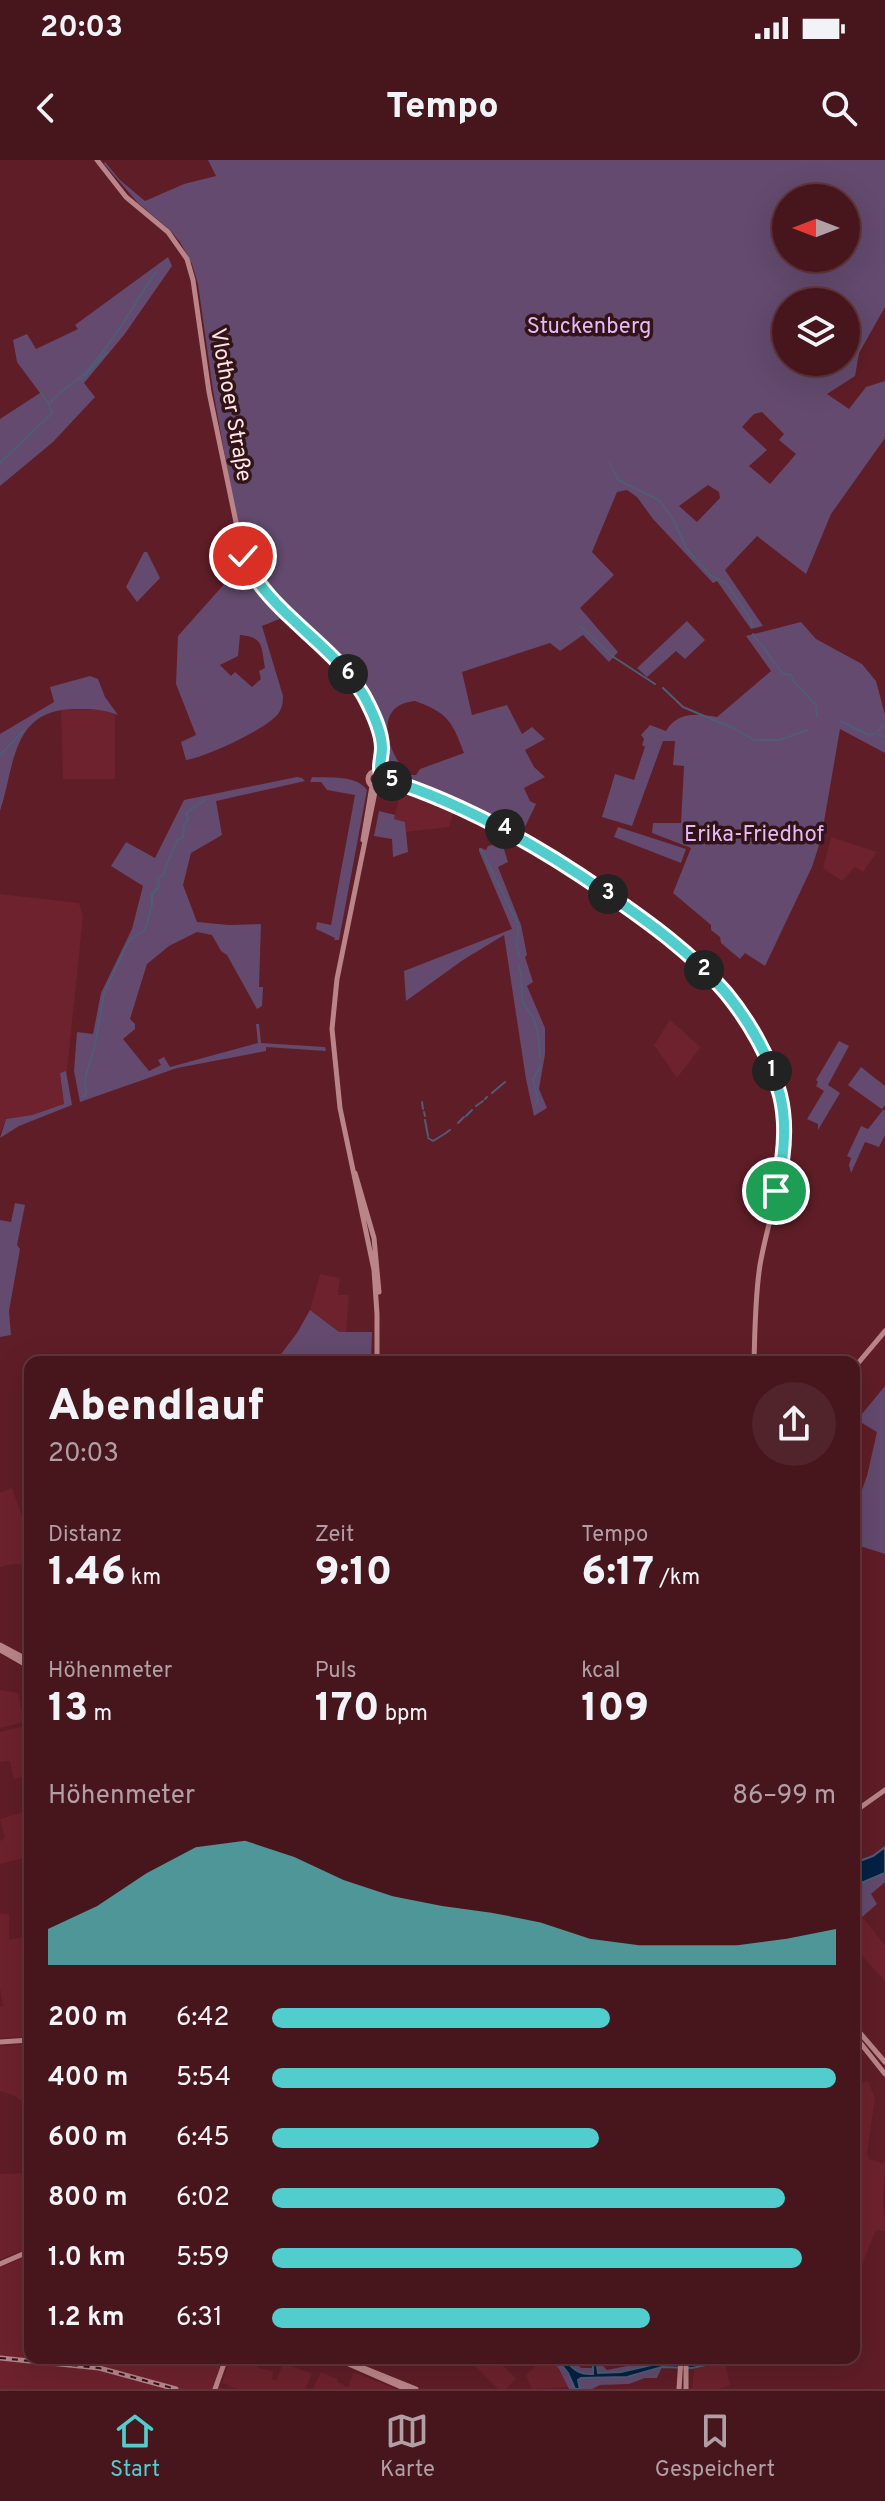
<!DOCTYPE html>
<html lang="de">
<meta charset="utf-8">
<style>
:root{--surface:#47161d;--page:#51232a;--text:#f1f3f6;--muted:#b09fa4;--line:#5f353b;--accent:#52cdcd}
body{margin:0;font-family:Overpass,sans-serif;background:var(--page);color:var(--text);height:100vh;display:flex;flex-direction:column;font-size:30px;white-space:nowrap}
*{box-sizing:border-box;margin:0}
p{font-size:26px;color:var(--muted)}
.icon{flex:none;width:44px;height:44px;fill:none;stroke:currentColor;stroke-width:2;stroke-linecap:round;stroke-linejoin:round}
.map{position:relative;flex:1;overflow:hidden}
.panel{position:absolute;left:24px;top:1196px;width:836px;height:1008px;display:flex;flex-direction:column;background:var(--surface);border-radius:16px;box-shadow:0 8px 32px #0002,0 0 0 2px var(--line)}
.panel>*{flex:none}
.needle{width:52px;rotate:270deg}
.tools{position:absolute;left:772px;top:24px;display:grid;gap:16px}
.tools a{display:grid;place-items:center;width:88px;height:88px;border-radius:50%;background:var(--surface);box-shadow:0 8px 32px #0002,0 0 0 2px var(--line);font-size:40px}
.pin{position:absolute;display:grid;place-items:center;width:68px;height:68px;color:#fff;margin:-34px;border:4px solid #fff;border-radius:50%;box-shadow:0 2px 8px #0007}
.km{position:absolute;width:40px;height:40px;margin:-20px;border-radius:50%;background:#222;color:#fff;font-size:22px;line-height:40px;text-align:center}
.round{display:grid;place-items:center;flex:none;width:84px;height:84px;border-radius:42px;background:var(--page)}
.summary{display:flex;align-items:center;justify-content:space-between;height:136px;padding:0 24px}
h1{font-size:44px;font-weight:800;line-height:60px}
.stats{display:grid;grid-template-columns:repeat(3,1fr);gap:12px;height:136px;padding:8px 24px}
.stats div{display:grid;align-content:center}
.stats b{font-size:40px;font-weight:800}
.stats small{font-size:22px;font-weight:400}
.stats p{font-size:22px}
.chart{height:224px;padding:16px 24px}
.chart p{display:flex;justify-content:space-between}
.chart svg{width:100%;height:144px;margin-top:8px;fill:var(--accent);opacity:.7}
ul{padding:0 24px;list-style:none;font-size:26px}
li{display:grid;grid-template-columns:128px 96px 1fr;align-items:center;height:60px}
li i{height:20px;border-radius:10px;background:var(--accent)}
.status{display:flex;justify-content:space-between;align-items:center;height:56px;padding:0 40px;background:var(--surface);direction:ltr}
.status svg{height:22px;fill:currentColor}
header{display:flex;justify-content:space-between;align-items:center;height:104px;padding:0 24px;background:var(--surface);font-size:36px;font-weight:800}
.tabs{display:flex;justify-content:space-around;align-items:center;height:112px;border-top:2px solid var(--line);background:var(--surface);font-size:22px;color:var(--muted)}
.tabs a{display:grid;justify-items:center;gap:4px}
.tabs .active{color:var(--accent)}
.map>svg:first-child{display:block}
.built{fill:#6d222d}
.green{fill:#634a6e;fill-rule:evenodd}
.water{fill:#042144;stroke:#4f5c74;stroke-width:2}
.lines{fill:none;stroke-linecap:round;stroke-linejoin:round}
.stream{stroke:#4f5c74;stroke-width:2}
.secondary{stroke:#ba8588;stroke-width:5}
.rail-casing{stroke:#b4868b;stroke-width:5}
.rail{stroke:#321417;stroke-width:2;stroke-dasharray:6;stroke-linecap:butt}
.route-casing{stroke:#fff;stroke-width:16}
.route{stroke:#52cdcd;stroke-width:10}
.labels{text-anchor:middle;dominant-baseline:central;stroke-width:7;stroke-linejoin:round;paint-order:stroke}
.park-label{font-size:22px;fill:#e5b9f8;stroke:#321417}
.street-label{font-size:22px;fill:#ffe4e5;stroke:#321417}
</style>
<div class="status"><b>20:03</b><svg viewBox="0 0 49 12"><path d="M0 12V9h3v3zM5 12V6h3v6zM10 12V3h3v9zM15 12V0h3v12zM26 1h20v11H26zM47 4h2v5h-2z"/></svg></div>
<header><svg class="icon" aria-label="back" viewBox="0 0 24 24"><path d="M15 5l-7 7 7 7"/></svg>Tempo<svg class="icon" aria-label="search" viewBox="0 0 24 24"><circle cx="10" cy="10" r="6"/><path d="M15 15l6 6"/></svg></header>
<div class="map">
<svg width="885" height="2229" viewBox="0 0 885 2229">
<rect width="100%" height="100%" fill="#5f1d27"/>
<path class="built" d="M61 550H104L115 554V619H63Z
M401 631 454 652 449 667 406 672 405 662 394 659Z
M831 677 877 692 863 712 855 707 842 721 823 708Z
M0 734 79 743 83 756 67 911 60 913 64 944 32 955 6 959 0 973Z
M670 860 701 887 677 918 654 885Z
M320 1114 340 1118 338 1135H349L346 1172H339L310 1150Z
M12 1328 30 1377V1405L13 1404 0 1407V1333Z
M0 1530 18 1533 24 1562 0 1568Z
M25 1566 30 1588V1614L14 1620 10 1601 0 1602V1572Z
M30 1650V1696L0 1704V1681L5 1678 0 1659Z
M0 1754H9V1780L28 1776 30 1788V1877L0 1878V1847L3 1846 0 1828Z
M863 1758 885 1785V1821L854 1787V1766Z
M30 1884V1948L15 1936 0 1931V1886Z
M868 1921 875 1938 867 1993 869 1999 885 2004 883 2041 885 2071 876 2070 854 2124V1926Z
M30 2013V2088L0 2099V2014Z
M30 2095V2198H223L214 2224 224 2229H0V2108Z
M231 2198H259L257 2208 273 2211 272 2220H277L283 2203 312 2214 305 2229H237L222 2223Z
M477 2198H495L516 2219 506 2229H498L473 2204Z
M545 2198H549L559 2209 568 2227 532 2229 526 2215Z
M724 2198 730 2225 718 2229H692L694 2209 710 2206Z
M321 2212 338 2219 337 2222 348 2227 354 2212 396 2229H313Z"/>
<path class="green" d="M208 0H885V147L859 193 855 216 827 234 849 249 866 227 885 221V278L831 354 806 414 757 376 725 410 763 466 751 469 717 421 713 423 653 359 637 337 627 330 617 332 592 392 614 415 580 448 618 492 609 502 583 475 560 491 550 483 462 512 472 555 507 545 522 574 532 567 545 579 525 590 534 607 545 617 524 628 530 641 536 644 522 673 407 619 387 614V584L382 566 374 544 354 513 270 432 250 405 240 379 213 230 198 124 192 104 180 82 170 70 138 43 104 4 105 2 120 20 145 41 184 24 216 16ZM786 38H846V98H786ZM786 142H846V202H786ZM762 252 784 274 779 280 796 294 770 324 749 306 767 290 742 267 754 254ZM708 325 719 332 720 338 697 362 679 346ZM415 541C448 553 452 561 464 593L420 609 416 615H409C388 595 371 545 415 541Z
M168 97 172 106 124 175 84 223 95 237 53 282 0 326V259L40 233 17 202 13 180 27 174 36 189 78 169 75 165Z
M144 392H147L160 418 137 442 126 427Z
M239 408H242L263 436 284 457 262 466 283 536C283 542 282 549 278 554 265 570 206 597 186 600L181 582 196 575 176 524 178 476 226 422 232 412ZM240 475C264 477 261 486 265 508L259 511 261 519 252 527 235 512 231 516 220 505 238 496Z
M687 461 705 480 685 499 676 491 647 517 637 508Z
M801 462 816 479 862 504 876 521 885 555V593L840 569 821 679 812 707 765 806 745 793 740 799 721 783 720 777 711 770V765L673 733 691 688 652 673 653 663H681L684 606 673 605 675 581H663L632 666 602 657 615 614 634 620 645 587 642 585 644 579 641 575 650 565 666 571C678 551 697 554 717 557L771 511 746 476Z
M90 516 98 519 105 537 118 555C103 549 90 549 74 549 11 550 15 606 0 651V574L54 542 50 527Z
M297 617 302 618 305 621 216 641 222 675 191 693 183 725 197 762 229 765 261 764 259 827H263L262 846 257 849 227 795 221 791 212 775 197 772 169 786 147 804 130 859 135 864V869L123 879 149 911 161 905 158 900 164 897 170 907 258 883 256 864H259L261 883 325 887 326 891 266 887V891L177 908 80 942 74 911 77 872 93 874 101 833 132 769 143 726 111 706 126 682 155 698 184 640Z
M312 617C329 618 357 615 367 630L339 780H334L335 778 316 769 317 762 331 765 355 635 327 630 321 622H310Z
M379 651 395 655 394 659 405 662 408 692 393 697 392 679 374 676Z
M618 667 686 689 681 703 614 677Z
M502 683 508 702 498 707 521 765 527 795 525 797 533 822 527 826 545 868V894L539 929 547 948 534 956 526 919 504 775 463 800 406 841 404 811 512 769 479 691V688L486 690 488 686Z
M839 881 849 886 828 925 840 933 818 970V964L807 959 824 931 816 926 818 922 816 920Z
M861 907 885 926V945L882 949 885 951V975L879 987 865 982 851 1013 849 1005 851 998 847 996 861 966 868 969 883 950 848 925Z
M66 911 72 945 19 966 0 978 6 959 32 955 64 944 60 913Z
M15 1043 25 1045 17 1085 20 1089 9 1151 11 1175 0 1177V1060L11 1062Z
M310 1150 339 1172H372L371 1202H275L297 1173Z
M885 1226V1394L857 1385 855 1392V1349L867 1316 877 1272 857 1260Z
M885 1713V1722L871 1734 877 1744 854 1764V1726Z
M549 2198H556L573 2221 577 2212 563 2198H572L581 2208H592V2198H602L603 2206 607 2210 667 2198 677 2199V2202C652 2203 630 2212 605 2213L604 2217H627L662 2207 657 2218H645L629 2224 600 2225 592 2229H569L559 2209Z"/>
<path class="water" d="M885 1687V1713L854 1726V1703L873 1696Z
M556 2198H563C573 2209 578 2215 593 2214V2198H596L598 2213 621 2212 660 2203H699L718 2198 706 2205 692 2208 662 2207 627 2217 581 2218 578 2220 580 2229H575L568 2213Z"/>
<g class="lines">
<path class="stream" d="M78 218 81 220 107 192
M41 233 48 242
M0 303 52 253 49 244C60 230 75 223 87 211 114 181 133 146 155 113
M610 303 618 320 659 340 674 361 686 388 710 415 726 423 750 458 752 467
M581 467 612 496 655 524
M753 474 783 514 791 515 794 522 816 545
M663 528 683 547 735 569 754 580
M816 547 817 557
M840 561 869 575 876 574
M878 571 885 564
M879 575 885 577
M756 580H780L807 570
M0 595 23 571
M481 689 517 762
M518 766 517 788 520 797
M519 806C523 815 521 827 522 838 524 850 531 851 534 860 539 873 539 884 540 898
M492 933 505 922
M82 937 86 934 85 918 95 885 104 834 125 788 131 779 145 770 152 745V734L159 727 158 718 164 714C166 701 173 694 177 680L183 677 184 665 188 660 186 653 205 640
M485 939 487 937
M422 942 423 949
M536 944 538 939 533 920 540 906
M476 946 483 941
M424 952 425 956
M466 956 472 950
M425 960 428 976
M458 963 464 957
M447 972 450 970
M428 978 433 981 446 973"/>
<path class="secondary" d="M97 0 126 37 168 72 187 99 193 120 209 232 243 396 259 425 345 511 365 537 382 583 380 613
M368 619a8 8 0 1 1 16 0a8 8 0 1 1-16 0Z
M375 612 379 588
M383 618C520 665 771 801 784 962 788 1010 768 1058 760 1105 755 1137 755 1170 754 1202
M376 627 337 819 332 869 340 948 374 1110 377 1154
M363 680 372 626
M355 1013 374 1078 379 1132
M377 1202V1154
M854 1208 885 1171
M0 1485 30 1501
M0 1490 30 1507
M854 1652 885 1630
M854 1866 885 1902
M854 1875 885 1914
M0 1882 30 1880
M0 2104 30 2091
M335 2198 406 2229
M339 2198 416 2229
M215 2229 226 2198
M679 2229 681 2198
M686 2229V2198"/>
<defs>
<path id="rail" d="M0 2198 99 2208 176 2229"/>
</defs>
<use href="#rail" class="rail-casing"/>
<use href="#rail" class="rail"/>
</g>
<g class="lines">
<defs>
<path id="route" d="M243 396C269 454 332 482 364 536 372 551 382 571 382 588 382 599 377 608 383 618 463 643 536 684 605 732 647 761 692 793 726 833 749 861 771 899 780 935 788 967 784 999 776 1031"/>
</defs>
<use href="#route" class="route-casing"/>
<use href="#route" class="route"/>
</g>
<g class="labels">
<g class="park-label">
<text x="589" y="167">Stuckenberg</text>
<text x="754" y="675">Erika-Friedhof</text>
</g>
<g class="street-label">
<text transform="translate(230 245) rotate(80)">Vlothoer Straße</text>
</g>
</g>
</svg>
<div class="tools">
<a><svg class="needle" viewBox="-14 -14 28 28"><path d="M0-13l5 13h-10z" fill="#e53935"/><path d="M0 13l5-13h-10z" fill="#b09fa4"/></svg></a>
<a><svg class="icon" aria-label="layers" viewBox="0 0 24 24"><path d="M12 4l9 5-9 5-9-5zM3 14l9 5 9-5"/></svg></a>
</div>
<div class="pin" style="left:776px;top:1031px;background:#1e9e55"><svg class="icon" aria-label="arrive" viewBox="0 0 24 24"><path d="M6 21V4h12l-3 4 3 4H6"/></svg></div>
<div class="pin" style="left:243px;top:396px;background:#d93025"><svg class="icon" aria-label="check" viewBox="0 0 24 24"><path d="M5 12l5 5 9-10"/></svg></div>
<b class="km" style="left:772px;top:911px">1</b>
<b class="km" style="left:704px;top:810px">2</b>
<b class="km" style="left:608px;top:734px">3</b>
<b class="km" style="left:505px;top:669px">4</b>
<b class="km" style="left:392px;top:621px">5</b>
<b class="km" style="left:348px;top:514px">6</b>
<section class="panel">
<div class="summary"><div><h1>Abendlauf</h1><p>20:03</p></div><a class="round"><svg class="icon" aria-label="share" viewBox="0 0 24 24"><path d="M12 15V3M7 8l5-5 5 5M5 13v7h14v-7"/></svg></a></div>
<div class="stats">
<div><p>Distanz</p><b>1.46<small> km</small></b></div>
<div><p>Zeit</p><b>9:10</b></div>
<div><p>Tempo</p><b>6:17<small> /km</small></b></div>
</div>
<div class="stats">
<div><p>Höhenmeter</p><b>13<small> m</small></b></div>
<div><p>Puls</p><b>170<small> bpm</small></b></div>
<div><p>kcal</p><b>109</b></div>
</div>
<div class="chart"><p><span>Höhenmeter</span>86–99 m</p>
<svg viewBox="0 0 160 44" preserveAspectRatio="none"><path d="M0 44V33L10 26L20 16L30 8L40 6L50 11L60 18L70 23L80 26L90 28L100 31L110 36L120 38L130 38L140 38L150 36L160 33V44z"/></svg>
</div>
<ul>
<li><b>200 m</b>6:42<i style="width:60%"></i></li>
<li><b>400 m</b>5:54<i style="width:100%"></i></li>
<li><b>600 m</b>6:45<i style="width:58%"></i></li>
<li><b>800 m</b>6:02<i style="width:91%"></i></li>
<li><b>1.0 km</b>5:59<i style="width:94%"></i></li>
<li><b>1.2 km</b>6:31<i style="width:67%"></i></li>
</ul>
</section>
</div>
<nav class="tabs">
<a class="active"><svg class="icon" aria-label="home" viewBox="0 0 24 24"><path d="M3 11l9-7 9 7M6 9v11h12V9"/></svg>Start</a>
<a><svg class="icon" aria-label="map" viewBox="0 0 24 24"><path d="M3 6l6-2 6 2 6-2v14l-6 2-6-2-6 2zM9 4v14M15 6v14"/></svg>Karte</a>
<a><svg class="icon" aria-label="saved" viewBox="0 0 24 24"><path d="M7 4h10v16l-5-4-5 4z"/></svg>Gespeichert</a>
</nav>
